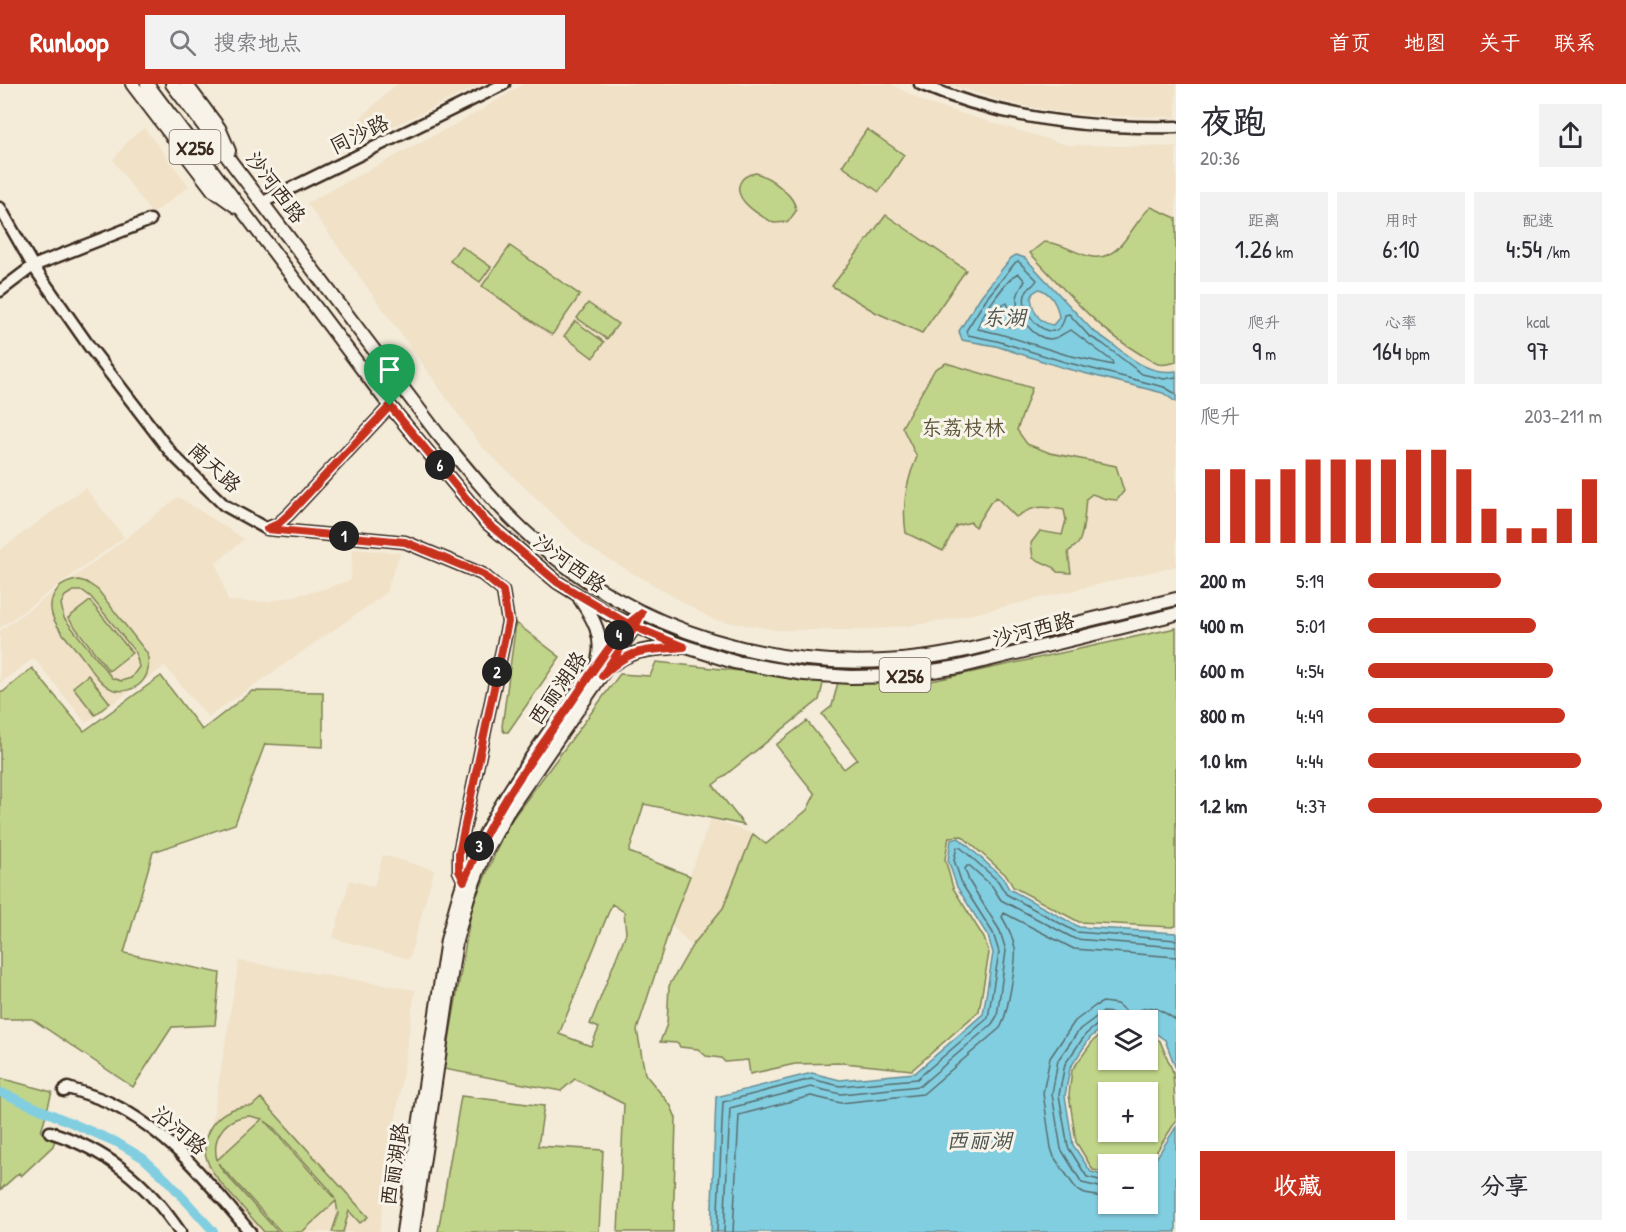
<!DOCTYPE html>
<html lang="zh">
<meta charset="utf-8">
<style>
:root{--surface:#fff;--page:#f2f2f3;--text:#2b2b33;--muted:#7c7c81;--accent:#c8321e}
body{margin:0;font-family:"Patrick Hand","LXGW WenKai TC",sans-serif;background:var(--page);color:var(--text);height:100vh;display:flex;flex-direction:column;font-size:22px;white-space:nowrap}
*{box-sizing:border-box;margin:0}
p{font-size:20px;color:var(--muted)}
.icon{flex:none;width:33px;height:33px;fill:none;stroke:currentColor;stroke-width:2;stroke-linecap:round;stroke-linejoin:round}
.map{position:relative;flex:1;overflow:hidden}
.sheet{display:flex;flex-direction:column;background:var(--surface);width:450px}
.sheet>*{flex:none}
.controls{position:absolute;left:1098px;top:926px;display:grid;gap:12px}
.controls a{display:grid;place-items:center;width:60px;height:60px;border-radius:0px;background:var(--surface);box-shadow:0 2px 4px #0004;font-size:30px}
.pin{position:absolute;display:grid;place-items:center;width:51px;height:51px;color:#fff;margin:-62px -26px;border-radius:50% 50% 50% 0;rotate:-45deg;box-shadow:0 0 6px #0007}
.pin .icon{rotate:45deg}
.km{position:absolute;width:30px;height:30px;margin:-15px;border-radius:50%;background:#222;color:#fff;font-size:16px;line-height:30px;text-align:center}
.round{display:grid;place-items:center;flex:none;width:63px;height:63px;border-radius:0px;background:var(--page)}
.headline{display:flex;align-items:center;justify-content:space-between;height:102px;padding:0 24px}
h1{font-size:33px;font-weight:600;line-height:45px}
.figures{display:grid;grid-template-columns:repeat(3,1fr);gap:9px;height:102px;padding:6px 24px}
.figures div{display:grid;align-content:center;border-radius:0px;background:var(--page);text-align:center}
.figures b{font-size:26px;font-weight:600}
.figures small{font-size:16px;font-weight:400}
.figures p{font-size:16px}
.chart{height:168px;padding:12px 24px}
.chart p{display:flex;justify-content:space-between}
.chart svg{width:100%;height:108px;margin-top:6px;stroke:var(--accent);stroke-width:6}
.button{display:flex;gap:12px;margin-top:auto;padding:12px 24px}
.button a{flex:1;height:69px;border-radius:0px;background:var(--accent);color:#fff;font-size:24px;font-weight:600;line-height:69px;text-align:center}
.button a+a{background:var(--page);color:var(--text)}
ul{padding:0 24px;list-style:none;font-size:20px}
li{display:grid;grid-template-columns:96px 72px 1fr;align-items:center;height:45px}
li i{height:15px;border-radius:8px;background:var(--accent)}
header{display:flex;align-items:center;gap:36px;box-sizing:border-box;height:84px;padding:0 30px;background:var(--accent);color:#fff}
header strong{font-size:28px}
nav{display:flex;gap:33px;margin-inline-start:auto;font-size:21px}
.search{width:420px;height:54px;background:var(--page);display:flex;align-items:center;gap:15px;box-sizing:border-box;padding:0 21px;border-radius:0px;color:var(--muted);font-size:22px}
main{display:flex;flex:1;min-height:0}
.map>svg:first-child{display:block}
.built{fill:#f0e1c7}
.green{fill:#c1d58a;stroke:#7e8054;stroke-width:1.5;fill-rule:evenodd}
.water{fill:#82cee1;stroke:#668c93;stroke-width:1.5;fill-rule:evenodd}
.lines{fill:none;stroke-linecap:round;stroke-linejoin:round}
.shore{stroke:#576c6c;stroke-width:1.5}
.canal{stroke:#82cee1;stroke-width:9}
.minor-casing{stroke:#3b2a1e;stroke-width:15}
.major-casing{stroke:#3b2a1e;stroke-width:16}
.minor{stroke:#f7f3e8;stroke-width:10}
.major{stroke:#f7f3e8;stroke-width:12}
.route-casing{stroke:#fff;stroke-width:12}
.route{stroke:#c8321e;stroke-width:8}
.labels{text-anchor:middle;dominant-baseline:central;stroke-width:6;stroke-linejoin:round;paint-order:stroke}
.shield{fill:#f7f3e8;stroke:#73665b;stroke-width:1.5}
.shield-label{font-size:20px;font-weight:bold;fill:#3b2a1e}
.street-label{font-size:21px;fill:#3b2a1e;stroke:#f7f3e8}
.park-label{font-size:21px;fill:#5c5539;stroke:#f7f3e8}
.water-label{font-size:22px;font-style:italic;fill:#4d534f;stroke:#f7f3e8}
</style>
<header>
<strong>Runloop</strong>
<div class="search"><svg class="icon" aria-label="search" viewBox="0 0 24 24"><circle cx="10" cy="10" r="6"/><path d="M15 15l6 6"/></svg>搜索地点</div>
<nav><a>首页</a><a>地图</a><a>关于</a><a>联系</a></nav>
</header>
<main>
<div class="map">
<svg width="1176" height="1148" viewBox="0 0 1176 1148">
<rect width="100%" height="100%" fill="#f4ebd9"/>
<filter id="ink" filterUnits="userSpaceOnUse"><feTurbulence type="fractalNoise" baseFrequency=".0167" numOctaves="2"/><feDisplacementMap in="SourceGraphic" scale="12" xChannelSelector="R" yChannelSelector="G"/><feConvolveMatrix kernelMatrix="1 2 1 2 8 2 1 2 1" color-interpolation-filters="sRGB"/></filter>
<g filter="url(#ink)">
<path class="built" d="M397 0H482L360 58 352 42Z
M523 0H891L926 19 1067 61 1176 63V482L951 535 907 542 861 546H779L714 536 588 463 481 362 307 119 482 26Z
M948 0H1176V33L1101 32 1051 27 1002 17Z
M144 44 189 102 152 130 113 76 128 57Z
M85 404 124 453 0 544V466Z
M178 413 244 455 216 479 228 517 267 518 321 506 351 496 353 465 400 469 385 510 208 633 165 582 86 639 34 574 0 599V547L119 460Z
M711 735 753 750 723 824 692 862 671 841Z
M383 771 434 786 409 875 333 854 350 796 374 803Z
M239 877 415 906 379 1148H257L204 1088Z"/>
<path class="green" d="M867 45 904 71 879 108 842 82Z
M756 89C770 93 796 112 796 127L788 138 774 139C762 133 732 116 740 99 743 92 749 90 756 89Z
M1151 123 1176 134V278C1170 280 1164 281 1158 280 1150 277 1144 272 1137 268 1095 243 1063 204 1030 169L1044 158C1065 159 1076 171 1093 173 1122 177 1132 138 1151 123Z
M886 131 966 186 922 249 875 228 832 202Z
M461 162 491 183 480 198 450 177Z
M510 162 580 211 552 251 482 202Z
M588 219 618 240 607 255 577 234Z
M575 237 604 258 593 274 564 252Z
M946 279 1032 304 1017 346 1027 360 1050 369 1116 382 1124 407 1117 416 1106 415 1092 410 1086 415C1084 429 1085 446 1079 458 1077 462 1071 465 1068 468L1071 489 1057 488 1053 483 1033 474 1031 459 1040 447 1062 451 1066 436 1064 426C1043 422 1034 421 1016 433L996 413 990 419 975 443 971 438 956 442 943 467 906 449C902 423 906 397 917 373L902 343 935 285Z
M79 496 86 498 98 506 147 569C150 581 149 591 141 599 134 606 123 608 114 606 99 601 89 581 79 569 66 553 41 531 55 509 60 500 69 497 79 496ZM73 507H83L91 513 136 569 139 583 131 594 121 597 112 594 64 534 61 520 65 512Z
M90 517 132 569 109 587 68 534Z
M516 539 560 573 508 648H504L502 643Z
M1176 544V842L1172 843 1079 838 1013 803 1007 792 962 752 949 753 945 775 953 804 984 854 989 869 979 927 912 986 844 979 795 980 750 990 748 976 725 978 721 974 706 972 698 965 680 963 678 959 660 958 667 940 669 902 692 862 723 824 753 750 766 760 807 726 815 710 776 661 807 637 844 685 857 675 822 630 832 622 838 598H927Z
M656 578 824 596 819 616 713 701 744 741 644 720 629 768 690 792 671 841 637 946 645 990 671 1022 676 1034 673 1148H618L624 1020 575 995 561 1007 444 985 472 823 507 742 620 590 650 592ZM612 820 624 828 626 849 590 940 599 944 591 962 559 950Z
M32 584 84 647 161 592 202 646 252 607 323 608V663L265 660 235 740 153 768 124 869 220 889 215 941 172 943 133 1003 32 935H0V607L3 608Z
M88 591 110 619 95 631 73 603Z
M1108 944V975H1148V948L1160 957 1173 988 1176 1037 1148 1081 1108 1080V1089L1093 1086 1076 1058 1069 1011 1072 986 1093 957ZM1108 1008H1148V1047H1108Z
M0 994 52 1008 41 1048 55 1056 53 1062 21 1092 19 1089 0 1106Z
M461 1012 544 1022 538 1062 603 1066 599 1148H438Z
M261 1014 368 1133 360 1139 349 1127 343 1148H332L338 1130 336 1117 302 1148H281L218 1079 223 1087 278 1148H264C254 1136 244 1125 233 1113 215 1093 193 1069 212 1041 222 1027 236 1022 252 1022ZM250 1032 262 1035 217 1076C211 1052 226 1033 250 1032ZM265 1037 273 1043 330 1106 335 1115Z"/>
<path class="water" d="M1016 171 1025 174 1093 247C1122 263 1140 292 1176 287V318L1163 309 1064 284 996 262 962 256 959 247 981 212 1011 174ZM1039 205C1051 208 1058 222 1059 234L1053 241C1039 239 1033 227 1031 214L1033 209Z
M959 754 1003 794 1009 805 1079 843 1176 849V985L1165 956 1148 944V936L1115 934 1108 936V939L1090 954 1070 984 1065 1012 1073 1061 1091 1088 1108 1092V1119H1148V1087L1176 1043V1148H711L716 1013 812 989 840 996 915 989 983 930 993 869 988 852 957 803 948 776 951 756Z"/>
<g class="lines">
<path class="shore" d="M1018 189 1025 197C1022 202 1018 207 1017 214 1016 231 1032 254 1050 255 1059 255 1064 248 1071 246L1112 277 1113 281 1067 271 1000 250 978 245C978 234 1008 195 1018 189Z
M1007 219 1016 240 1014 244 992 237 1003 220Z
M1176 293 1164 295 1142 290 1103 260 1089 252 1069 230 1065 231C1059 268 1019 233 1025 211 1027 204 1034 202 1037 196L1018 177 1015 179 986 215 966 247 968 251 997 257 1065 278 1164 303 1176 310
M1108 1098 1087 1093 1068 1063 1059 1011 1065 980 1086 950 1103 936H1111
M1108 1105 1082 1099 1061 1065 1052 1010 1058 976 1080 945 1103 928 1113 929 1121 936
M1108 1114 1085 1110 1077 1106 1054 1073 1051 1064 1043 1009 1050 974 1075 937 1095 922 1103 918 1117 920 1130 931C1151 918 1157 923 1176 936
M717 1148 723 1018 811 995 840 1002 917 995 988 934 999 868 993 849 962 800 954 776 957 763 961 764 998 797 1006 810 1076 848 1176 856
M724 1148 730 1024 811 1003 841 1010 920 1002 992 940 997 932 1006 867 1000 847 969 797 965 785 967 782H970L992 802 1001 816 1075 855 1176 863
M733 1148 739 1031 811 1012 841 1019 923 1010 1000 944C1007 934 1017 876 1015 864 1013 853 1008 843 1002 833L1004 829 1074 865 1176 873"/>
<path class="canal" d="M0 1008 118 1059 143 1074 167 1096 214 1148"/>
<defs>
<path id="minor" d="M920 0C1001 35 1088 45 1176 43
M263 118 504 0
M0 124 33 182 89 262 172 370 224 421 267 445 405 458 482 490 503 507 508 538 459 769V787L464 797
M0 207 33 182 150 136
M267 444 278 440 289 430 390 322
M64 1007 68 1004C83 1009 99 1013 112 1020 171 1049 209 1099 250 1148
M50 1048C107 1066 147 1099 180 1148"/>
<path id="major" d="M132 0 213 106 237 123
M147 0 390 322 485 437 557 498 610 531 671 558 734 578 804 590 851 593 899 592 959 583 1176 530
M172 0 437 349C467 385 496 422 531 453 636 549 780 591 920 574 956 570 991 560 1027 551 1076 539 1126 527 1176 515
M186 0 219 44 229 67
M580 515C593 534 604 552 598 576
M613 580C637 564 652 566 679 563
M403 1148 447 856C455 826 462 796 476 768 513 691 569 622 617 552L634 535
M413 1148 456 857 468 813 484 771 508 727 638 538"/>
</defs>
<use href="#minor" class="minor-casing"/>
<use href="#major" class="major-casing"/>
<use href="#minor" class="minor"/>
<use href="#major" class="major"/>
</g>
</g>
<g class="lines" filter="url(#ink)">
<defs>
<path id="route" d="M390 322 289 430 278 440 267 445 405 458 482 490 503 507 508 538 459 769V787L464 797C489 734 528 680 567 625 587 596 605 566 628 540L635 543 602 592C632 562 646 567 684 563L635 543 642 529 628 540 557 498 485 437 390 322"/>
</defs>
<use href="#route" class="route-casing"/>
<use href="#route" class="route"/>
</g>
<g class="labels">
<g class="shield">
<rect x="169.5" y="46" width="51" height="34" rx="4.5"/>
<rect x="879.5" y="574" width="51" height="34" rx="4.5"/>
</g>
<g class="shield-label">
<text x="195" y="63">X256</text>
<text x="905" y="591">X256</text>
</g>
<g class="street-label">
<text transform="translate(359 50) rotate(-26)">同沙路</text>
<text transform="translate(276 103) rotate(53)">沙河西路</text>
<text transform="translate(215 383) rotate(43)">南天路</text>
<text transform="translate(570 479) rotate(36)">沙河西路</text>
<text transform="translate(1033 545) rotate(-14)">沙河西路</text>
<text transform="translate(557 604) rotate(-55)">西丽湖路</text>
<text transform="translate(180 1046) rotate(40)">沿河路</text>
<text transform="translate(394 1080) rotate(-81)">西丽湖路</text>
</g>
<g class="park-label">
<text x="963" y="343">东荔枝林</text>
</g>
<g class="water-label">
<text x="1004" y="233">东湖</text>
<text x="979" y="1056">西丽湖</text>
</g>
</g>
</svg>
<div class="controls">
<a><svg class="icon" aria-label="layers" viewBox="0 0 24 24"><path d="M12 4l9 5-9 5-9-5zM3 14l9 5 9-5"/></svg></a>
<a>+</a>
<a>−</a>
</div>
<div class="pin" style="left:390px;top:322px;background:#1e9e55"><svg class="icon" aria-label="arrive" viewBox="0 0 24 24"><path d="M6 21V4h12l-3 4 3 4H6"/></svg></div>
<b class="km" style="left:344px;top:452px">1</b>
<b class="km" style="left:497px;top:588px">2</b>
<b class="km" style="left:479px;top:762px">3</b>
<b class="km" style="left:619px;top:551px">4</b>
<b class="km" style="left:440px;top:381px">6</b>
</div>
<section class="sheet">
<div class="headline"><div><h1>夜跑</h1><p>20:36</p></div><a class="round"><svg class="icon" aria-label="share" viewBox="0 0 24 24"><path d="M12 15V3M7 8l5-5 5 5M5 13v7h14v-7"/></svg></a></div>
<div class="figures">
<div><p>距离</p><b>1.26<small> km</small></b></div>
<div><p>用时</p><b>6:10</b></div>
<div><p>配速</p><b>4:54<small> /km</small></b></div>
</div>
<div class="figures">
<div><p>爬升</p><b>9<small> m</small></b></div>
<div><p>心率</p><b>164<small> bpm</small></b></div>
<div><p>kcal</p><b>97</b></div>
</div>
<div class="chart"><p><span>爬升</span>203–211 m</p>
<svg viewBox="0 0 160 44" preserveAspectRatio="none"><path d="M5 44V14M15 44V14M25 44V18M35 44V14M45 44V10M55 44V10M65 44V10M75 44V10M85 44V6M95 44V6M105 44V14M115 44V30M125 44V38M135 44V38M145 44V30M155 44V18"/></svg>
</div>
<ul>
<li><b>200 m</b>5:19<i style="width:57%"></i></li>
<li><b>400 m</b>5:01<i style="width:72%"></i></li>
<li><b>600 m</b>4:54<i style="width:79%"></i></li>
<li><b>800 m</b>4:49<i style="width:84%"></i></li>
<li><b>1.0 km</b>4:44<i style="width:91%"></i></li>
<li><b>1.2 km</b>4:37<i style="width:100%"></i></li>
</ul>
<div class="button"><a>收藏</a><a>分享</a></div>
</section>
</main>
